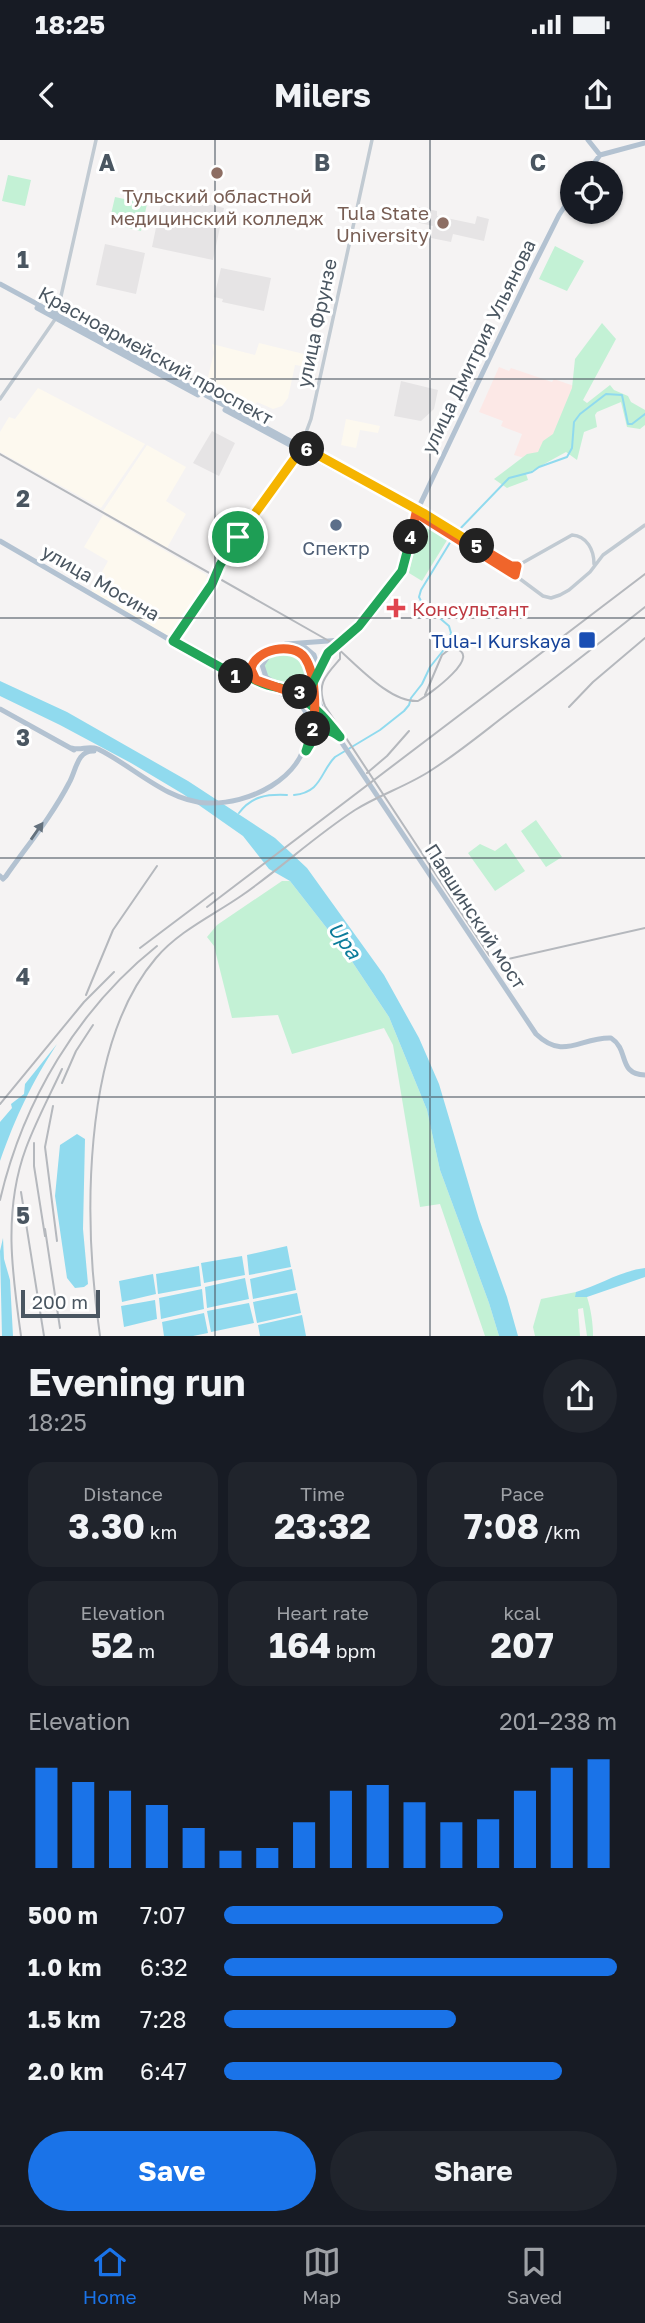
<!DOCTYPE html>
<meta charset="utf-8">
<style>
:root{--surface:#171b24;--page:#20242c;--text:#f1f3f6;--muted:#9ea1a6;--line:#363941;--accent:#1a73e8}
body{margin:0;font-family:"Golos Text",sans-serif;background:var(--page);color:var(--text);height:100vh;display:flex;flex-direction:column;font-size:26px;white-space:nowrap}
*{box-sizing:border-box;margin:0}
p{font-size:23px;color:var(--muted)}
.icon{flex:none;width:38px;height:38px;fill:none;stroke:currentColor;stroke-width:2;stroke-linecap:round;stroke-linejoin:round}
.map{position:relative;height:1196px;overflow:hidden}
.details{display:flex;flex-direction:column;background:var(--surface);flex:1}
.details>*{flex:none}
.tools{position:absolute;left:560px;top:21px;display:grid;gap:14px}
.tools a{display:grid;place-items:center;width:63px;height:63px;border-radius:50%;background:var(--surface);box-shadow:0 2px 5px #0004;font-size:35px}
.scale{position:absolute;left:21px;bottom:18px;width:79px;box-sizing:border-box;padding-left:7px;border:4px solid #4a5661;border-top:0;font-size:19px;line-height:24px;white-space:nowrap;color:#4a5661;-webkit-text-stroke:5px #fff;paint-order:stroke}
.pin{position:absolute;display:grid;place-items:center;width:60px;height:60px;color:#fff;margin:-30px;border:4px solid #fff;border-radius:50%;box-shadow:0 2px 7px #0007}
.km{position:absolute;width:35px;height:35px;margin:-18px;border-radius:50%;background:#222;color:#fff;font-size:19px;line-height:35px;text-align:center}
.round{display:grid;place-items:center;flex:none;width:74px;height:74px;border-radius:37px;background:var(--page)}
.head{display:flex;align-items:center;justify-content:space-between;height:119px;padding:0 28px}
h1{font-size:38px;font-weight:700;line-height:52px}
.metrics{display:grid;grid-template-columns:repeat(3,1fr);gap:10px;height:119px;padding:7px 28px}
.metrics div{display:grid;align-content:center;border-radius:18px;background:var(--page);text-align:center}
.metrics b{font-size:35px;font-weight:700}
.metrics small{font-size:19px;font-weight:400}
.metrics p{font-size:19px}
.chart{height:196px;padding:14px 28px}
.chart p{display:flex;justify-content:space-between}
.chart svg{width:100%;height:126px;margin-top:7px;stroke:var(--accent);stroke-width:6}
.button{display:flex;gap:14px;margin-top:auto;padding:14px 28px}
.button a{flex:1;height:80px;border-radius:42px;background:var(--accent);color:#fff;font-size:28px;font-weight:700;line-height:80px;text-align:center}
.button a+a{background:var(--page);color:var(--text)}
ul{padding:0 28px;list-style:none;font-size:23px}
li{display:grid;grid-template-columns:112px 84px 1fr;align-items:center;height:52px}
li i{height:18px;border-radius:9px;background:var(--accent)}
.status{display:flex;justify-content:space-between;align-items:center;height:49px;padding:0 35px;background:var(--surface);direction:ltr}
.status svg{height:19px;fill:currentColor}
header{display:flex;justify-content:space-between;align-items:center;height:91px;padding:0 28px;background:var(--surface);font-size:32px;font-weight:700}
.dock{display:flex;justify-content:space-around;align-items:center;height:98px;border-top:2px solid var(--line);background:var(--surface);font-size:19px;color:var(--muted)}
.dock a{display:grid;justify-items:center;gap:4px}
.dock .selected{color:var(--accent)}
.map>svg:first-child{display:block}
.commercial{fill:#fdf9ef}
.education{fill:#e6e4e5}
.medical{fill:#fce8e6}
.green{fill:#c3f1d5}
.water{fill:#90daee}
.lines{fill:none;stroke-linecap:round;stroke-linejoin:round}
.stream{stroke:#90daee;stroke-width:2}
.minor{stroke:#c1cad2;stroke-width:3.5}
.major{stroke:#b3c2d1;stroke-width:5}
.tram{stroke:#b5b8bd;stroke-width:2}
.rail{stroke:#b5b8bd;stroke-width:2}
.oneway{fill:#64717d}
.split-1-casing{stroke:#fff;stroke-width:14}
.split-2-casing{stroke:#fff;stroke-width:14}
.split-3-casing{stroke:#fff;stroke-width:14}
.split-4-casing{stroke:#fff;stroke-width:14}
.split-5-casing{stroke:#fff;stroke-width:14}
.split-6-casing{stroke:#fff;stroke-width:14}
.split-7-casing{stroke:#fff;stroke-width:14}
.split-1{stroke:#22a559;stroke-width:9}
.split-2{stroke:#22a559;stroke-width:9}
.split-3{stroke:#f0652b;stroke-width:9}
.split-4{stroke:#22a559;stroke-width:9}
.split-5{stroke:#f0652b;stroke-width:9}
.split-6{stroke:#f5b400;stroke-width:9}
.split-7{stroke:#f5b400;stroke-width:9}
.grid{fill:none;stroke:#4a5661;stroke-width:2;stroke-opacity:0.55}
.education-dot{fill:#8d6e63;stroke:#fff;stroke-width:2.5}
.service-dot{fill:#5c6f8a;stroke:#fff;stroke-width:2.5}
.health-dot{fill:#e0444e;stroke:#fff;stroke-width:2.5}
.transit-dot{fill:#1a4fb4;stroke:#fff;stroke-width:2.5}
.labels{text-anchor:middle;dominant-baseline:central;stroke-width:6;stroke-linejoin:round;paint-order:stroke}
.education-label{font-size:19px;fill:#785e54;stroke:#fff}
.street-label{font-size:19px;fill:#4a5661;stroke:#fff}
.service-label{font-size:19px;fill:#4e5e75;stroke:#fff}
.health-label{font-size:19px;fill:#be3a42;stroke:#fff;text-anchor:start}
.transit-label{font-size:19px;fill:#164399;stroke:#fff;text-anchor:end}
.water-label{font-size:21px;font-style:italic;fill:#0c7c9b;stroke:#fff}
.grid-label{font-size:23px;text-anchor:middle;font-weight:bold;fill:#4a5661;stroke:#fff;stroke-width:6;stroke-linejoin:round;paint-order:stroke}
</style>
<div class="status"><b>18:25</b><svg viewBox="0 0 49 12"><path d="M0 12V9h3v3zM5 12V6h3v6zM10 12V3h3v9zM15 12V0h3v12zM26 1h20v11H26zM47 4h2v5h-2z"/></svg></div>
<header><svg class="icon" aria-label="back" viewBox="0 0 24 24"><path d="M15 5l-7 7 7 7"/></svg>Milers<svg class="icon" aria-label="share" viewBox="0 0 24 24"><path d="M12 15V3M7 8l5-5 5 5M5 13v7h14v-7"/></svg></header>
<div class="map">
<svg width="645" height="1196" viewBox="0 0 645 1196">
<rect width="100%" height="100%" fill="#f5f3f3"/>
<path class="commercial" d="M259 203 312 216 309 227 295 225 288 258 282 266 273 269 257 262 249 273 205 249 214 213 212 204 255 215Z
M38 248 145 304 101 368 0 312V292L9 277 15 279Z
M346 279 380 286 378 293 360 290 356 308 341 305Z
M147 305 186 327 166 361 186 374 167 408 103 371Z
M103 375 207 435 206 437 210 439 170 497 91 452 108 421 84 407Z"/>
<path class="education" d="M163 54 224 68 213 120 152 107Z
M414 66 437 71V76L475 84 477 76 489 79 484 101 453 94 451 102 431 98 433 86 411 81Z
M105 104 145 113 136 154 96 145Z
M221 128 271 138 264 171 222 162 223 159 214 157Z
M401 241 438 250 434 269 421 281 394 276Z
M212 291 235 303 219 336 193 323Z"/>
<path class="medical" d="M499 227 509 231 511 228 552 242 554 239 574 246 546 315 531 320 514 315 522 294 501 286 503 281 479 272Z"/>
<path class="green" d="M8 35 31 40 25 66 2 61Z
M115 57 147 64 141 91 109 83Z
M555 106 584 121 567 151 539 139Z
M602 183 616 199 583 260 587 263 610 245 614 250 628 256 631 262 645 270V285L640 289 627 287 621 262 597 272 595 275 597 287 584 292 577 320 566 312 526 334 528 340 507 348 494 339 527 314 538 312 543 301 553 294 572 248 575 219Z
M419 379 449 397 422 441 409 433Z
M288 511C306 516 306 527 310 544 294 556 268 544 263 526L272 514Z
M536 680 562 717 546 727 521 691Z
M506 703 525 731 495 751 468 713 480 704 495 711Z
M282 741H290L347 814 389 877 427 970 440 1030 489 1163 499 1196H485L440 1064 420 1067 393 905 384 888 292 914 278 875 232 878 214 806 207 797 217 785Z
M576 1152V1157H587C591 1169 593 1184 593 1196H587L583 1168 578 1169 580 1196H535L533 1187 541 1159Z"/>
<path class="water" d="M0 541 67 572 188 641 275 698 307 728 384 835 419 898 439 944 479 1079 507 1157 518 1196H499L489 1163 440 1030 427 970 389 877 347 814 290 741 269 729 243 696 183 654 131 623 60 585 0 556Z
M57 904C31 944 16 976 0 1021V982L12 968 11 964 24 954 25 944Z
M77 994 85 999 83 1089 88 1144 84 1147 75 1148 67 1138 55 1056 60 1005Z
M3 1098 4 1119 10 1140 13 1196H2L0 1111Z
M287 1106 291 1127 249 1135 247 1115Z
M242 1116 245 1135 204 1143 201 1123Z
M199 1126 201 1146 158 1154 156 1134Z
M645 1128V1137L587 1157H575L576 1152C600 1145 620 1131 645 1128Z
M292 1129 296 1150 253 1159 250 1139Z
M153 1134 156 1154 122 1162 119 1141Z
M245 1138 249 1159 207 1168 205 1147Z
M202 1149 204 1169 161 1179 159 1158Z
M297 1153 301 1173 257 1183 253 1162Z
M155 1160 157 1179 124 1187 121 1166Z
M249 1163 254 1183 211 1192 207 1171Z
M204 1173 208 1193 193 1196H164L162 1182Z
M302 1175 306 1196H260L258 1185Z"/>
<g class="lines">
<path class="stream" d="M457 392 509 338 532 332 539 327 567 317 572 308 574 282 580 274 606 254 622 255 628 284H632L645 274
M294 655C322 652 320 632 335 617L380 590 404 571 409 565 411 558 422 544 430 527 446 507 451 493 449 486 422 463 419 457 421 450 454 396
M239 673C252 656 267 654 287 655"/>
<path class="minor" d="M57 174 96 0
M0 259 56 178
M301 306 311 279 372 0
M418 370 511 426H517L572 395C587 396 594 410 594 424
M416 373 504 427 543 456 551 458 560 455 569 450 590 432 603 415 645 385
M173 501 212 444 224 417 298 311"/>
<path class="major" d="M588 0 600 15
M587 33 600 15 645 3
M572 55 559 75 532 129 416 373 403 429 359 486 336 505 319 526 315 539 316 553 324 576 536 894C564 921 580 897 611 898 630 910 617 934 645 935
M0 144 418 370
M37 168 198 255
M225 270 416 373
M0 401 232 536C238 536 243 534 248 536 257 538 264 545 271 549 282 554 295 558 303 568 309 575 308 585 307 593 304 639 248 665 207 663 166 661 133 626 98 609 88 605 81 611 72 608
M302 505 314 515 318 527
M273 508 286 504 342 500
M270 513 262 525 266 537 316 570
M258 516 281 509 299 512 308 524 313 547
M232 532 245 530 261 514
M292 551 305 550 314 542
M0 569 74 610
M311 599 315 576 314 556
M305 614C311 602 316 587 332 592
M0 736 3 739 6 736C27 706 52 676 69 643 76 631 77 610 94 611"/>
<path class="tram" d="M0 314 329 501C352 519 388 563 418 561 427 556 489 512 451 508L442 515 425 555
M340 511V519C326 535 316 544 325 566L489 815 495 818 508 819 645 788"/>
<path class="rail" d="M569 567 593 542 645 498
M367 633 387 616 409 591
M207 767 645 434
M140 808 213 753
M86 855 113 790 157 726
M62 943 76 911 93 885
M0 964 84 862 114 832
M53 966 45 1007 57 1101
M34 1003V1026L45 1096
M21 1052 44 1196
M0 1060C23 961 78 869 157 806
M45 1089 60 1188
M21 1196C12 1133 3 1070 26 1008 36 981 50 955 62 929
M100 1196C84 1087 80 907 156 818 179 791 212 776 241 756 280 729 315 696 355 670 379 655 407 646 430 631 460 612 487 589 515 568 559 535 602 501 645 467"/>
</g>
<defs><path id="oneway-solid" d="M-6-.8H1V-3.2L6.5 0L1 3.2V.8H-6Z" transform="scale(1.75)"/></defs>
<use class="oneway" href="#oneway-solid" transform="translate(37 691) rotate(-55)"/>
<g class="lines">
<defs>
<path id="split-1" d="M236 536 173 501 212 444 220 425 238 397"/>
<path id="split-2" d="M236 536C248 535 252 539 262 543 269 546 277 547 284 549 309 559 325 577 340 597 321 582 315 596 306 611L313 589"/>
<path id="split-3" d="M300 552 285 550 256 540 251 529C255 509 293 501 305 518 316 534 316 571 313 589"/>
<path id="split-4" d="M300 552 312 545 328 513 359 486 402 431 411 397"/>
<path id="split-5" d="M411 397 416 373 515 435 517 426H511L477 406"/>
<path id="split-6" d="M307 309 425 374 477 406"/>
<path id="split-7" d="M238 397 295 318 300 306 307 309"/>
</defs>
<use href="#split-1" class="split-1-casing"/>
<use href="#split-2" class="split-2-casing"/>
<use href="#split-3" class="split-3-casing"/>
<use href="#split-4" class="split-4-casing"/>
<use href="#split-5" class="split-5-casing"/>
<use href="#split-6" class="split-6-casing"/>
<use href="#split-7" class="split-7-casing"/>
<use href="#split-1" class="split-1"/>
<use href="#split-2" class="split-2"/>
<use href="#split-3" class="split-3"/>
<use href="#split-4" class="split-4"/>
<use href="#split-5" class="split-5"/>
<use href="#split-6" class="split-6"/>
<use href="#split-7" class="split-7"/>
</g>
<path class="grid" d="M215 0V1196M430 0V1196M0 239H645M0 478H645M0 718H645M0 957H645"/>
<g class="education-dot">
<circle cx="217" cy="33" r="7"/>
<circle cx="443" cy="83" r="7"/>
</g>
<circle class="service-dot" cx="336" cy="385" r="7"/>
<path class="health-dot" d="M392.5 457.5h7v7h7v7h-7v7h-7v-7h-7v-7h7z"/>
<rect class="transit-dot" x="578" y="491" width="18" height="18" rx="3.5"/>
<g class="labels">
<g class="education-label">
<text x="217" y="55">Тульский областной<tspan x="217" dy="22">медицинский колледж</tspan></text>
<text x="429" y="72" text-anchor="end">Tula State<tspan x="429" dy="22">University</tspan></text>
</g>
<g class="street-label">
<text transform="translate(316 183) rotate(-78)">улица Фрунзе</text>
<text transform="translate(478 206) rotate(-64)">улица Дмитрия Ульянова</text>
<text transform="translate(156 215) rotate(29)">Красноармейский проспект</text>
<text transform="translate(101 442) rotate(30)">улица Мосина</text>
<text transform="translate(476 776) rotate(57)">Павшинский мост</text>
</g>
<g class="service-label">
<text x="336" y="407">Спектр</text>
</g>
<g class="health-label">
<text x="412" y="468">Консультант</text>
</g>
<g class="transit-label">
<text x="571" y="500">Tula-I Kurskaya</text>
</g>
<g class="water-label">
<text transform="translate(345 800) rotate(54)">Upa</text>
</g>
</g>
<g class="grid-label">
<text x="107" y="31">A</text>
<text x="322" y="31">B</text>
<text x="538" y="31">C</text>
<text x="23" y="128">1</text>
<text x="23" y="367">2</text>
<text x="23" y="606">3</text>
<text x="23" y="845">4</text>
<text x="23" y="1084">5</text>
</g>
</svg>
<div class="tools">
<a><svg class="icon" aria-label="locate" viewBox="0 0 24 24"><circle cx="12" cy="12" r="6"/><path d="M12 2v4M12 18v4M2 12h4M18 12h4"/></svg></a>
</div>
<div class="scale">200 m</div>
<div class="pin" style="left:238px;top:397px;background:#1e9e55"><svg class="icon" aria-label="arrive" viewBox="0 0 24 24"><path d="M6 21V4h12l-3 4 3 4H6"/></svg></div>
<b class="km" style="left:236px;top:536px">1</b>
<b class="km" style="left:313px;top:589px">2</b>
<b class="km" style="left:300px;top:552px">3</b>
<b class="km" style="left:411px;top:397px">4</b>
<b class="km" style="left:477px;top:406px">5</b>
<b class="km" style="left:307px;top:309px">6</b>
</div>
<section class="details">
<div class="head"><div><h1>Evening run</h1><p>18:25</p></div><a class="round"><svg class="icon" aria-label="share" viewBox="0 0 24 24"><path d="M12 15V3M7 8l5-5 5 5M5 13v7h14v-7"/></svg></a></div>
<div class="metrics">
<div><p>Distance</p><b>3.30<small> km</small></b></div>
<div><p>Time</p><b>23:32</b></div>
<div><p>Pace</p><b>7:08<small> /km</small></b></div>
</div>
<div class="metrics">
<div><p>Elevation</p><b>52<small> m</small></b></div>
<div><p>Heart rate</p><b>164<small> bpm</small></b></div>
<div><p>kcal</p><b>207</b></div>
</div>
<div class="chart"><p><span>Elevation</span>201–238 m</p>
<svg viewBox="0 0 160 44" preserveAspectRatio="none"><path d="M5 44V9M15 44V14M25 44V17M35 44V22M45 44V30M55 44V38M65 44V37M75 44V28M85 44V17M95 44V15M105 44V21M115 44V28M125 44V27M135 44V17M145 44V9M155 44V6"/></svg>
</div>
<ul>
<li><b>500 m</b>7:07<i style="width:71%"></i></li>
<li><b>1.0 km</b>6:32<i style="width:100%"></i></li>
<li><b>1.5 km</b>7:28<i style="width:59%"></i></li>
<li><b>2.0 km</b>6:47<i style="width:86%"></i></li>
</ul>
<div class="button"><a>Save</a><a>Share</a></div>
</section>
<nav class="dock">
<a class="selected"><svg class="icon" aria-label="home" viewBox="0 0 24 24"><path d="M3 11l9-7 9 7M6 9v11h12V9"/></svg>Home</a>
<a><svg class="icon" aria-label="map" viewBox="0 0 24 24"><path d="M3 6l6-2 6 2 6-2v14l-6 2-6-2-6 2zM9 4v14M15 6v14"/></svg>Map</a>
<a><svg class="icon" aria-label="saved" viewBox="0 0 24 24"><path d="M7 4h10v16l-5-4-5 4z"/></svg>Saved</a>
</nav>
